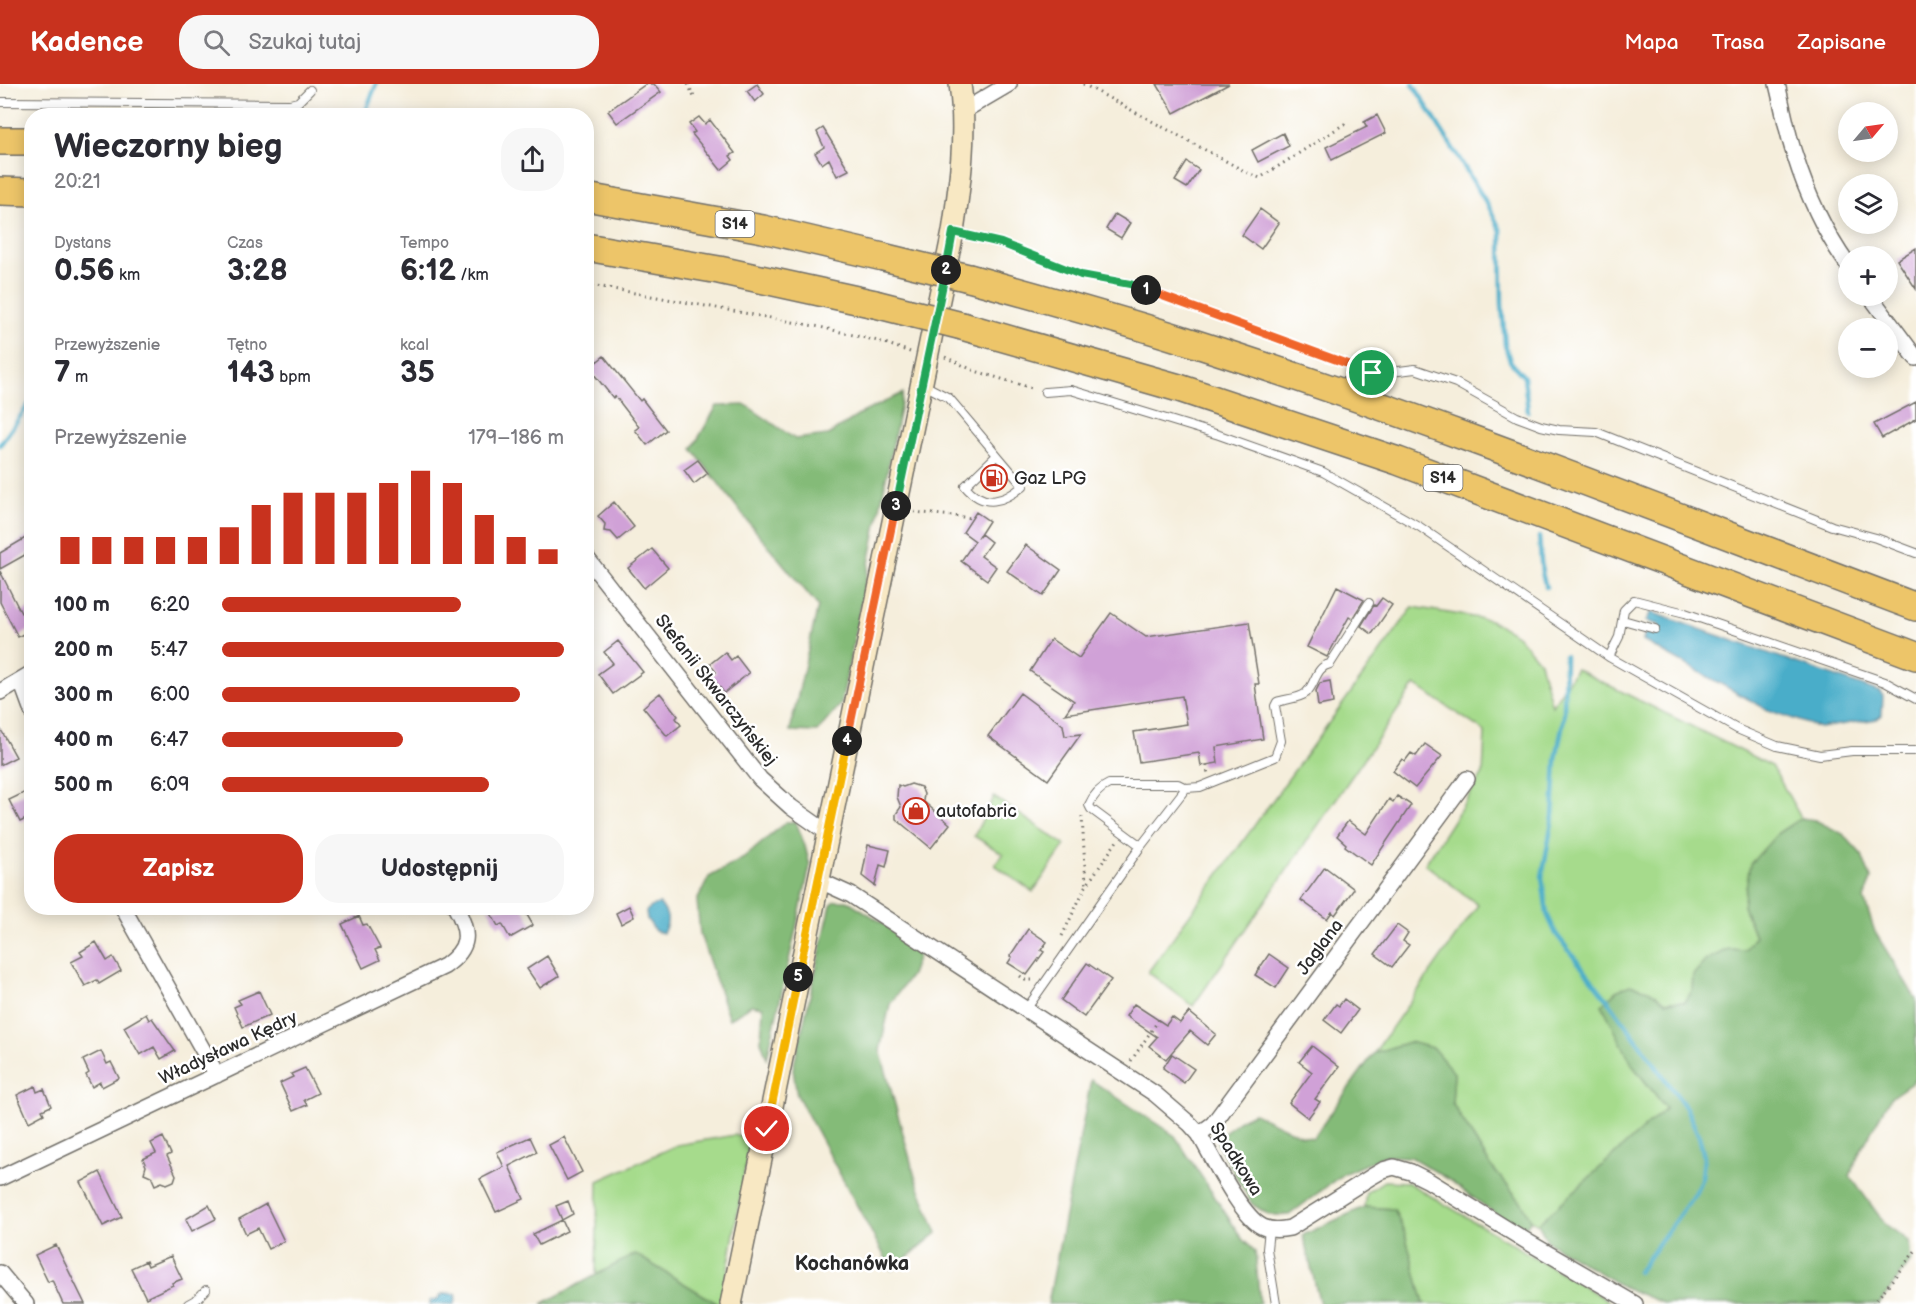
<!DOCTYPE html>
<html lang="pl">
<meta charset="utf-8">
<style>
:root{--surface:#fff;--page:#f7f7f7;--text:#2b2b33;--muted:#7c7c81;--accent:#c8321e}
body{margin:0;font-family:"Balsamiq Sans",sans-serif;background:var(--page);color:var(--text);height:100vh;display:flex;flex-direction:column;font-size:22px;white-space:nowrap}
*{box-sizing:border-box;margin:0}
p{font-size:20px;color:var(--muted)}
.icon{flex:none;width:33px;height:33px;fill:none;stroke:currentColor;stroke-width:2;stroke-linecap:round;stroke-linejoin:round}
.map{position:relative;flex:1;overflow:hidden}
.panel{position:absolute;left:24px;top:24px;width:570px;height:807px;display:flex;flex-direction:column;background:var(--surface);border-radius:24px;box-shadow:0 3px 15px #0003}
.panel>*{flex:none}
.needle{width:39px;rotate:61deg}
.tools{position:absolute;left:1838px;top:18px;display:grid;gap:12px}
.tools a{display:grid;place-items:center;width:60px;height:60px;border-radius:50%;background:var(--surface);box-shadow:0 3px 15px #0003;font-size:30px}
.pin{position:absolute;display:grid;place-items:center;width:51px;height:51px;color:#fff;margin:-26px;border:3px solid #fff;border-radius:50%;box-shadow:0 2px 6px #0007}
.km{position:absolute;width:30px;height:30px;margin:-15px;border-radius:50%;background:#222;color:#fff;font-size:16px;line-height:30px;text-align:center}
.round{display:grid;place-items:center;flex:none;width:63px;height:63px;border-radius:24px;background:var(--page)}
.overview{display:flex;align-items:center;justify-content:space-between;height:102px;padding:0 30px}
h1{font-size:33px;font-weight:700;line-height:45px}
.stats{display:grid;grid-template-columns:repeat(3,1fr);gap:9px;height:102px;padding:6px 30px}
.stats div{display:grid;align-content:center}
.stats b{font-size:30px;font-weight:700}
.stats small{font-size:16px;font-weight:400}
.stats p{font-size:16px}
.chart{height:168px;padding:12px 30px}
.chart p{display:flex;justify-content:space-between}
.chart svg{width:100%;height:108px;margin-top:6px;stroke:var(--accent);stroke-width:6}
.cta{display:flex;gap:12px;margin-top:auto;padding:12px 30px}
.cta a{flex:1;height:69px;border-radius:24px;background:var(--accent);color:#fff;font-size:24px;font-weight:700;line-height:69px;text-align:center}
.cta a+a{background:var(--page);color:var(--text)}
ul{padding:0 30px;list-style:none;font-size:20px}
li{display:grid;grid-template-columns:96px 72px 1fr;align-items:center;height:45px}
li i{height:15px;border-radius:8px;background:var(--accent)}
header{display:flex;align-items:center;gap:36px;box-sizing:border-box;height:84px;padding:0 30px;background:var(--accent);color:#fff}
header strong{font-size:28px}
nav{display:flex;gap:33px;margin-inline-start:auto;font-size:21px}
.search{width:420px;height:54px;background:var(--page);display:flex;align-items:center;gap:15px;box-sizing:border-box;padding:0 21px;border-radius:24px;color:var(--muted);font-size:22px}
.map>svg:first-child{display:block}
.green{fill:#a6db8c;stroke:#68835c;stroke-width:1.5}
.forest{fill:#84bb78;stroke:#587352;stroke-width:1.5}
.water{fill:#4aadc9;stroke:#3a6c7a;stroke-width:1.5}
.lines{fill:none;stroke-linecap:round;stroke-linejoin:round}
.stream{stroke:#4aadc9;stroke-width:4.5}
.building{fill:#d0a1d7}
.lane-casing{stroke:#726f69;stroke-width:10}
.street-casing{stroke:#726f69;stroke-width:18}
.secondary-casing{stroke:#726f69;stroke-width:24}
.highway-casing{stroke:#726f69;stroke-width:30}
.path{stroke:#726f69;stroke-width:3;stroke-dasharray:1.5 4.5;stroke-linecap:butt}
.lane{stroke:#fff;stroke-width:8}
.street{stroke:#fff;stroke-width:15}
.secondary{stroke:#f8e8c3;stroke-width:21}
.highway{stroke:#edc569;stroke-width:27}
.highway-bridge-casing{stroke:#726f69;stroke-width:30;stroke-linecap:butt}
.highway-bridge{stroke:#edc569;stroke-width:27}
.split-1-casing{stroke:#fff;stroke-width:12}
.split-2-casing{stroke:#fff;stroke-width:12}
.split-3-casing{stroke:#fff;stroke-width:12}
.split-4-casing{stroke:#fff;stroke-width:12}
.split-5-casing{stroke:#fff;stroke-width:12}
.split-6-casing{stroke:#fff;stroke-width:12}
.split-1{stroke:#f0652b;stroke-width:8}
.split-2{stroke:#22a559;stroke-width:8}
.split-3{stroke:#22a559;stroke-width:8}
.split-4{stroke:#f0652b;stroke-width:8}
.split-5{stroke:#f5b400;stroke-width:8}
.split-6{stroke:#f5b400;stroke-width:8}
.labels{text-anchor:middle;dominant-baseline:central;stroke-width:5;stroke-linejoin:round;paint-order:stroke}
.shield{fill:#fff;stroke:#6b6b6b;stroke-width:1.5}
.shield-label{font-size:16px;font-weight:bold;fill:#2b2b2b}
.poi-label{font-size:18px;fill:#2b2b2b;stroke:#fff;text-anchor:start}
.street-label{font-size:18px;fill:#2b2b2b;stroke:#fff}
.neighbourhood-label{font-size:20px;font-weight:bold;fill:#2b2b2b;stroke:#fff}
</style>
<header>
<strong>Kadence</strong>
<div class="search"><svg class="icon" aria-label="search" viewBox="0 0 24 24"><circle cx="10" cy="10" r="6"/><path d="M15 15l6 6"/></svg>Szukaj tutaj</div>
<nav><a>Mapa</a><a>Trasa</a><a>Zapisane</a></nav>
</header>
<div class="map">
<svg width="1916" height="1220" viewBox="0 0 1916 1220">
<rect width="100%" height="100%" fill="#fff"/>
<filter id="ink" filterUnits="userSpaceOnUse"><feTurbulence type="fractalNoise" baseFrequency=".0167" numOctaves="2"/><feDisplacementMap in="SourceGraphic" scale="12" xChannelSelector="R" yChannelSelector="G"/><feConvolveMatrix kernelMatrix="1 2 1 2 8 2 1 2 1" color-interpolation-filters="sRGB"/></filter>
<filter id="wash" filterUnits="userSpaceOnUse"><feTurbulence type="fractalNoise" baseFrequency=".008" numOctaves="4" result="noise"/><feDisplacementMap in="SourceGraphic" scale="24" xChannelSelector="R" yChannelSelector="G"/><feGaussianBlur stdDeviation="1.35" result="paint"/><feColorMatrix in="noise" values="0 0 0 0 0 0 0 0 0 0 0 0 0 0 0 0 0 1.4 0 .05"/><feComposite in="paint" operator="in"/></filter>
<g filter="url(#wash)">
<rect width="100%" height="100%" fill="#f5eedc"/>
<path class="green" d="M1413 523 1490 536 1517 551 1540 578 1552 622 1576 585 1772 682 1801 734 1778 749 1743 822 1755 852 1745 866 1728 865 1693 891 1692 907 1686 918H1666L1649 906 1633 982 1666 1024 1538 1140 1531 1136 1522 1119 1490 1081 1452 1019 1454 989 1409 958 1374 969 1478 821 1425 780 1483 690 1485 648 1415 601 1193 922 1148 888Z
M994 713 1065 761 1033 808 995 781 1003 770 974 752Z
M735 1051 746 1052 749 1061 722 1220H718L635 1170 596 1191 598 1097 677 1061Z
M1384 1097 1407 1098 1607 1216 1609 1220H1424L1405 1150 1394 1125 1364 1123 1366 1109Z"/>
<path class="forest" d="M903 309 841 620 817 648 790 647 818 522 750 440 692 365 717 322 746 321 795 355 828 351 862 329Z
M1801 734 1815 736 1843 750 1862 771 1871 795 1864 815 1875 848 1916 915V993L1913 998 1890 1014 1859 1070 1850 1092 1885 1140 1909 1157 1911 1177 1879 1220H1665L1623 1203 1548 1158 1538 1140 1666 1024 1633 982 1602 921 1616 907 1630 901 1649 906 1666 918H1685L1692 907 1693 891 1706 876 1728 865 1745 866 1755 852 1743 822 1750 780 1778 749Z
M786 738H796L805 762 810 782 767 974 761 957 763 923 751 921 729 935 700 850 697 817 709 793 744 774Z
M835 817H848L921 863 911 891 890 920 880 966 915 1093 937 1149 892 1186 797 1011 793 985 831 821Z
M1409 958 1433 964 1454 989 1452 1019 1490 1081 1522 1119 1531 1136 1527 1142 1506 1137 1443 1092 1411 1073 1384 1072 1343 1090 1289 1131H1269L1252 1120 1217 1059C1227 1044 1237 1036 1254 1029L1300 1051 1313 1054 1374 969Z
M1091 996 1175 1052 1243 1156 1255 1167 1260 1220H1048Z
M1364 1123 1394 1125 1405 1150 1424 1220H1320L1303 1151Z
M635 1170 718 1220H542Z"/>
<path class="water" d="M1651 528 1880 608 1883 612 1882 631 1877 635 1820 644 1768 626 1643 557 1645 547 1657 549 1659 541 1646 537Z
M660 820C668 830 670 837 663 849L655 847 647 835 646 827 654 821Z
M444 1209 457 1210 455 1220H430V1216H436Z"/>
<g class="lines">
<path class="stream" d="M1413 0 1489 123 1501 147 1502 221 1505 261 1510 277 1524 293 1528 327
M364 32 376 0
M0 361 32 316
M1539 453 1542 489 1546 503
M1565 572 1564 633 1556 675 1553 733 1542 793 1547 830 1556 850 1613 923 1686 1024 1699 1052 1704 1073 1702 1093 1696 1108 1638 1188"/>
</g>
<g id="blocks">
<path class="building" d="M646 0H654L661 8 617 39 608 27Z
M757 0 764 10 755 18 747 7Z
M1157 0H1229L1174 29Z
M1377 31 1386 49 1332 76 1326 63 1367 43 1364 38Z
M699 33 705 40 710 36 735 69 730 72 733 76 721 86 692 50 695 48 689 40Z
M823 44 849 86 837 92 829 75 822 80 815 69 824 63 817 48Z
M1283 49 1289 62 1258 78 1252 66Z
M1187 78 1199 86 1187 104 1175 97Z
M1260 125 1279 139 1261 165 1242 151Z
M1115 130 1130 139 1121 154 1106 145Z
M1916 164V205L1897 176Z
M604 272 640 317 642 315 666 346 647 361 635 346 639 343 615 312 613 314 589 284Z
M1916 318V335L1882 354 1874 340Z
M698 376 708 389 694 400 684 386Z
M614 418 634 443 618 456 611 448 604 447 605 440 598 432Z
M976 428 989 437 978 454 981 450 991 458 981 472 996 483 987 496 961 477 975 457 963 448Z
M32 450V467L0 485V469Z
M1026 461 1061 486 1043 512 1007 487Z
M652 465 668 484 644 504 628 484Z
M0 487 21 529 32 523V545L18 553 0 518Z
M1337 502 1364 516 1352 535 1349 533 1327 573 1307 563Z
M1382 514 1392 521 1372 550 1361 542 1374 521 1376 522Z
M1111 529 1146 553 1249 538 1259 600H1255L1263 655 1216 663 1218 679 1201 682 1199 669 1139 678 1134 648 1187 640 1182 612 1065 630 1074 617 1030 587 1051 555 1079 574Z
M618 557 643 588 613 610 598 590 613 579 604 568Z
M725 568 731 576 736 572 749 589 724 609 711 592 716 588 710 580Z
M1330 597 1333 619 1318 622 1316 607 1320 599Z
M660 609 678 632 676 634 681 641 667 652 643 623Z
M1020 609 1063 641 1065 652 1081 650 1048 696 988 652Z
M0 644 16 673 0 681Z
M1425 660 1442 672 1415 704 1393 687 1402 675 1405 677 1411 669 1416 672Z
M911 700 921 703 924 710 923 717 950 740 931 764 896 735V730L901 723 897 713 898 701 903 703Z
M32 705V732L20 738 9 716Z
M1397 712 1411 721 1371 781 1345 762 1346 760 1337 752 1348 737 1366 750 1389 715 1393 718Z
M868 761 890 766 886 783 880 781 875 802 862 792Z
M1325 783 1354 805 1335 831 1332 828 1327 835 1301 816Z
M629 822 634 833 621 840 616 829Z
M488 824H523L533 841 510 854 502 840 498 842Z
M359 832 363 841 367 840 380 864 375 866 380 876 363 884 342 840Z
M1397 841 1408 849 1403 857 1409 861 1392 883 1375 870Z
M1028 845 1047 858 1041 866 1044 868 1027 891 1008 879 1012 873 1010 872Z
M96 858 107 877 113 873 121 887 99 900 97 896 85 902 71 878 83 872 80 868Z
M1269 870 1289 884 1276 904 1255 891Z
M547 872 559 892 540 904 527 885Z
M1087 879 1111 896 1084 933 1061 916Z
M259 907 270 931 243 943 234 923 241 920 238 916Z
M1344 915 1358 926 1341 949 1324 936 1336 920 1339 922Z
M1134 920 1166 941 1172 933 1180 939 1189 928 1216 950 1207 961 1190 947 1166 975 1149 962 1157 953 1126 932Z
M146 930 149 936 152 934 175 967 161 975 154 963 140 971 124 943Z
M1312 962 1339 983 1315 1015 1320 1018 1308 1034 1289 1019 1312 988 1299 978Z
M101 967 107 980 111 978 119 994 102 1003 100 998 92 1003 86 991 89 989 83 976Z
M1172 970 1194 985 1184 999 1163 984Z
M305 984 318 1009 304 1016 307 1021 293 1027 280 999 293 993 291 990Z
M35 1002 37 1008 44 1005 51 1022 42 1026 44 1030 29 1038 17 1011Z
M163 1053 171 1070 167 1072 176 1091 174 1097 167 1100 162 1098 155 1101 151 1092 144 1089 146 1082 143 1075 156 1069 151 1059Z
M530 1053 537 1068 509 1082 524 1115 496 1128 480 1095 504 1083 497 1068Z
M564 1053 582 1088 567 1096 549 1061Z
M100 1088 122 1133 103 1142 81 1098Z
M568 1117 573 1130 562 1136 556 1122Z
M266 1120 284 1157 268 1165 258 1144 246 1150 239 1135Z
M209 1121 216 1135 192 1147 186 1135Z
M562 1136 567 1147 539 1161 533 1150Z
M56 1161 85 1220H63L52 1196 48 1198 35 1171Z
M171 1172 182 1195 172 1199 173 1201 146 1214 131 1184 146 1177 148 1182Z"/>
</g>
</g>
<g filter="url(#ink)">
<use href="#blocks" fill-opacity="0" stroke="#726f69" stroke-width="1.5"/>
<g class="lines">
<defs>
<path id="lane" d="M0 18 290 20 298 18 310 6
M1391 288 1415 285 1456 299 1517 333 1541 342 1559 346 1596 348 1832 442 1876 454 1916 469
M924 301 949 314 955 321 1023 402C1004 418 984 425 965 402L997 371
M1045 308 1071 306 1219 351 1323 388 1420 443 1609 573 1737 645 1777 662 1820 671 1852 667H1916
M1623 536 1655 545
M1609 573 1619 553 1624 526 1634 516 1685 529 1885 598 1916 615
M1141 762 1091 725 1089 721C1093 712 1100 704 1109 700H1178L1186 704 1200 703 1275 673 1281 657 1275 622 1277 618C1285 615 1299 615 1306 609 1316 600 1315 583 1330 580L1369 519
M1025 927 1141 762 1186 704
M1269 1145 1267 1165 1276 1220
M188 1220 197 1215 206 1206"/>
<path id="street" d="M1777 0C1783 24 1787 49 1795 72 1806 108 1826 151 1848 181
M963 27 1009 0
M1870 212 1916 274
M586 473 760 695 791 723 828 749
M21 597 32 627
M0 608 32 589
M818 796 851 811 1155 1010 1190 1040 1199 1050C1212 1072 1241 1133 1263 1143 1272 1147 1281 1146 1290 1144L1371 1093 1383 1086 1394 1083 1411 1088 1429 1097 1528 1158 1635 1220
M123 824 217 991
M1199 1050 1213 1040 1467 695
M0 1094 445 882C470 864 470 849 456 824
M0 1189 26 1220"/>
<path id="secondary" d="M731 1220 953 148C960 99 967 50 960 0"/>
<path id="highway" d="M0 57H32
M0 107 32 108
M586 113 763 145 883 173
M586 163 719 186 875 220
M969 194C1042 214 1115 234 1187 257 1433 335 1674 432 1916 523
M962 242 1179 304 1398 377 1916 572"/>
</defs>
<use href="#lane" class="lane-casing"/>
<use href="#street" class="street-casing"/>
<use href="#secondary" class="secondary-casing"/>
<use href="#highway" class="highway-casing"/>
<path class="path" d="M688 0 694 13
M1083 0 1248 89 1260 94 1346 39
M970 152 1001 159 1081 191 1130 200 1372 289 1381 288
M586 200 820 243 882 258 910 268
M945 273 975 287 1035 305
M914 428 972 434
M1206 681 1208 689
M1082 732 1086 800
M1062 852 1085 804 1117 757
M1020 892 1025 896H1032
M1131 977 1160 934
M1873 1220 1916 1166"/>
<use href="#lane" class="lane"/>
<use href="#street" class="street"/>
<use href="#secondary" class="secondary"/>
<use href="#highway" class="highway"/>
<defs>
<path id="highway-bridge" d="M883 173 969 194
M875 220 962 242"/>
</defs>
<use href="#highway-bridge" class="highway-bridge-casing"/>
<use href="#highway-bridge" class="highway-bridge"/>
</g>
</g>
<g class="lines" filter="url(#ink)">
<defs>
<path id="split-1" d="M1146 206 1372 289"/>
<path id="split-2" d="M946 186 953 148 1001 159 1081 191 1130 200 1146 206"/>
<path id="split-3" d="M896 422 946 186"/>
<path id="split-4" d="M847 657 896 422"/>
<path id="split-5" d="M798 893 847 657"/>
<path id="split-6" d="M767 1045 798 893"/>
</defs>
<use href="#split-1" class="split-1-casing"/>
<use href="#split-2" class="split-2-casing"/>
<use href="#split-3" class="split-3-casing"/>
<use href="#split-4" class="split-4-casing"/>
<use href="#split-5" class="split-5-casing"/>
<use href="#split-6" class="split-6-casing"/>
<use href="#split-1" class="split-1"/>
<use href="#split-2" class="split-2"/>
<use href="#split-3" class="split-3"/>
<use href="#split-4" class="split-4"/>
<use href="#split-5" class="split-5"/>
<use href="#split-6" class="split-6"/>
</g>
<defs>
<symbol id="fuel-ring" viewBox="-11 -11 22 22"><circle r="9.5" fill="#fff" stroke="#c8321e" stroke-width="1.5"/><path d="M-5.5-6h7V0h2V4h1.3V-2.5L3-4.5l.8-.8L6-3V5H2.5V1h-1V6h-7ZM-4.2-4.7v3.2H.2V-4.7Z" fill="#c8321e"/></symbol>
<symbol id="shop-ring" viewBox="-11 -11 22 22"><circle r="9.5" fill="#fff" stroke="#c8321e" stroke-width="1.5"/><path d="M-5-2.5h2.3a2.7 3.5 0 0 1 5.4 0H5L5.5 6h-11ZM-1.5-2.5h3a1.5 2.3 0 0 0-3 0Z" fill="#c8321e"/></symbol>
</defs>
<g fill-rule="evenodd">
<use href="#fuel-ring" x="979" y="379" width="30" height="30"/>
<use href="#shop-ring" x="901" y="712" width="30" height="30"/>
</g>
<g class="labels">
<g class="shield">
<rect x="715.5" y="127" width="39" height="26" rx="4.5"/>
<rect x="1423.5" y="381" width="39" height="26" rx="4.5"/>
</g>
<g class="shield-label">
<text x="735" y="140">S14</text>
<text x="1443" y="394">S14</text>
</g>
<g class="poi-label">
<text x="1014" y="394">Gaz LPG</text>
<text x="936" y="727">autofabric</text>
</g>
<g class="street-label">
<text transform="translate(716 606) rotate(52)">Stefanii Skwarczyńskiej</text>
<text transform="translate(1320 863) rotate(-53)">Jaglana</text>
<text transform="translate(228 964) rotate(-25)">Władysława Kędry</text>
<text transform="translate(1236 1075) rotate(58)">Spadkowa</text>
</g>
<g class="neighbourhood-label">
<text x="852" y="1180">Kochanówka</text>
</g>
</g>
</svg>
<div class="tools">
<a><svg class="needle" viewBox="-14 -14 28 28"><path d="M0-13l5 13h-10z" fill="#e53935"/><path d="M0 13l5-13h-10z" fill="#7c7c81"/></svg></a>
<a><svg class="icon" aria-label="layers" viewBox="0 0 24 24"><path d="M12 4l9 5-9 5-9-5zM3 14l9 5 9-5"/></svg></a>
<a>+</a>
<a>−</a>
</div>
<div class="pin" style="left:1372px;top:289px;background:#1e9e55"><svg class="icon" aria-label="arrive" viewBox="0 0 24 24"><path d="M6 21V4h12l-3 4 3 4H6"/></svg></div>
<div class="pin" style="left:767px;top:1045px;background:#d93025"><svg class="icon" aria-label="check" viewBox="0 0 24 24"><path d="M5 12l5 5 9-10"/></svg></div>
<b class="km" style="left:1146px;top:206px">1</b>
<b class="km" style="left:946px;top:186px">2</b>
<b class="km" style="left:896px;top:422px">3</b>
<b class="km" style="left:847px;top:657px">4</b>
<b class="km" style="left:798px;top:893px">5</b>
<section class="panel">
<div class="overview"><div><h1>Wieczorny bieg</h1><p>20:21</p></div><a class="round"><svg class="icon" aria-label="share" viewBox="0 0 24 24"><path d="M12 15V3M7 8l5-5 5 5M5 13v7h14v-7"/></svg></a></div>
<div class="stats">
<div><p>Dystans</p><b>0.56<small> km</small></b></div>
<div><p>Czas</p><b>3:28</b></div>
<div><p>Tempo</p><b>6:12<small> /km</small></b></div>
</div>
<div class="stats">
<div><p>Przewyższenie</p><b>7<small> m</small></b></div>
<div><p>Tętno</p><b>143<small> bpm</small></b></div>
<div><p>kcal</p><b>35</b></div>
</div>
<div class="chart"><p><span>Przewyższenie</span>179–186 m</p>
<svg viewBox="0 0 160 44" preserveAspectRatio="none"><path d="M5 44V33M15 44V33M25 44V33M35 44V33M45 44V33M55 44V29M65 44V20M75 44V15M85 44V15M95 44V15M105 44V11M115 44V6M125 44V11M135 44V24M145 44V33M155 44V38"/></svg>
</div>
<ul>
<li><b>100 m</b>6:20<i style="width:70%"></i></li>
<li><b>200 m</b>5:47<i style="width:100%"></i></li>
<li><b>300 m</b>6:00<i style="width:87%"></i></li>
<li><b>400 m</b>6:47<i style="width:53%"></i></li>
<li><b>500 m</b>6:09<i style="width:78%"></i></li>
</ul>
<div class="cta"><a>Zapisz</a><a>Udostępnij</a></div>
</section>
</div>
